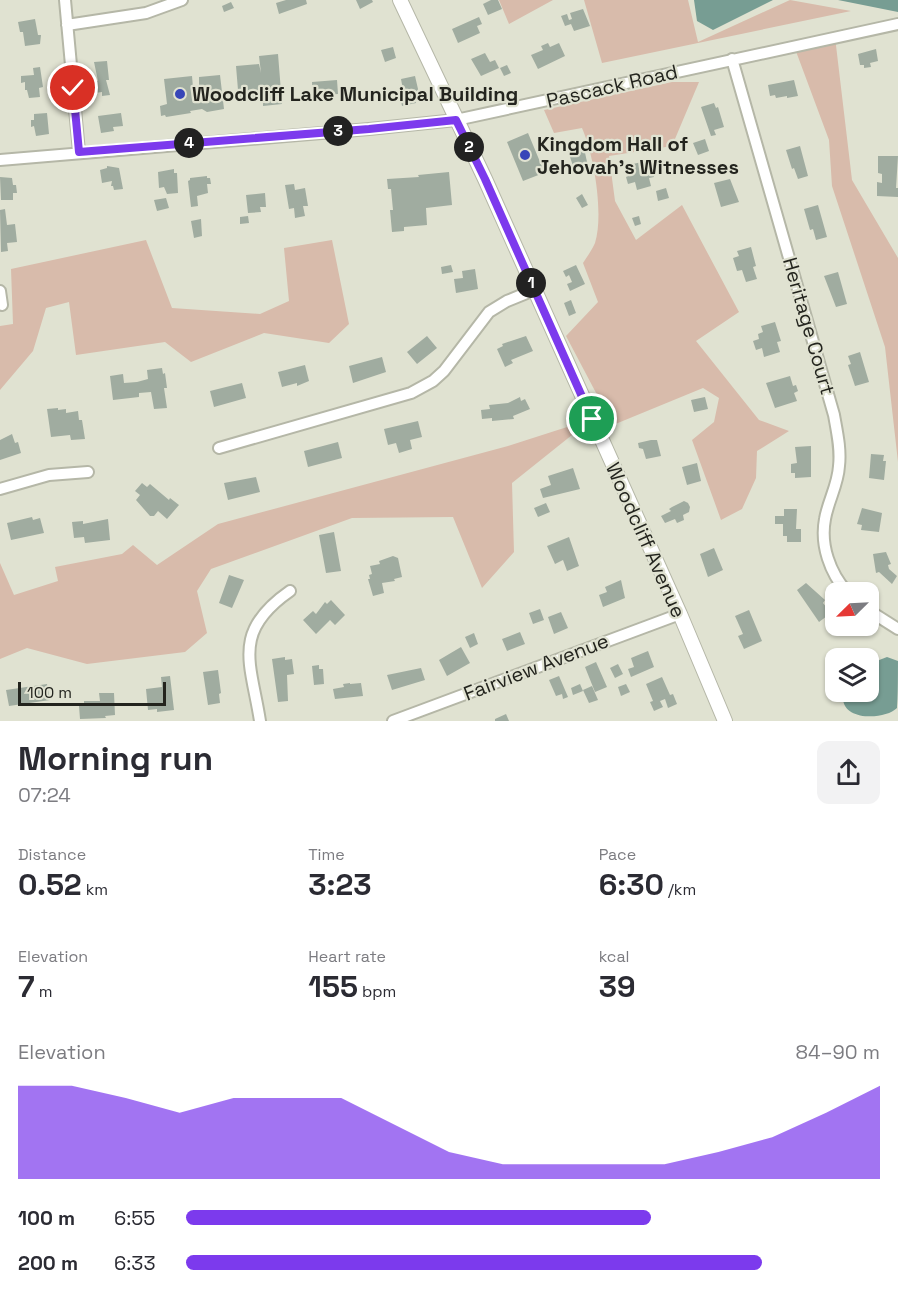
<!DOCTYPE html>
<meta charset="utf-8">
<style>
:root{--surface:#fff;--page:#f2f2f3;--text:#2b2b33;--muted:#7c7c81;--accent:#7c3aed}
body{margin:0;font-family:"Space Grotesk",sans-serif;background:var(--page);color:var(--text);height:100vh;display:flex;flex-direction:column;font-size:22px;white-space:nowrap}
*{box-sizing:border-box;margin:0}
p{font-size:20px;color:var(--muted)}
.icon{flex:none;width:33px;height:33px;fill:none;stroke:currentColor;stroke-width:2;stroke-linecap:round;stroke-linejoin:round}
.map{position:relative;height:721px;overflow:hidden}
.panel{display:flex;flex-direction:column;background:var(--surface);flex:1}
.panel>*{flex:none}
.needle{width:39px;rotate:246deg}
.buttons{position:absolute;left:825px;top:582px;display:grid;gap:12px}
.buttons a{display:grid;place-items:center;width:54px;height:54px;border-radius:12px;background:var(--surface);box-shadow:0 2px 4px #0004;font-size:30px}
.scale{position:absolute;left:18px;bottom:15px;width:148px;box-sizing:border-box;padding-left:6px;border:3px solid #23241e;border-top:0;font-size:16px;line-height:21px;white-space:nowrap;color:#23241e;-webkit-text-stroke:4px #e0e2d1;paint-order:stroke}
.pin{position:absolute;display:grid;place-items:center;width:51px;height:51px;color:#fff;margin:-26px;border:3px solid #fff;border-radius:50%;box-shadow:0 2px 6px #0007}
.km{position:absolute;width:30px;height:30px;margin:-15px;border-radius:50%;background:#222;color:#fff;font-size:16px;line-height:30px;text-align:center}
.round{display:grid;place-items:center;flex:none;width:63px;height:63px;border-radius:12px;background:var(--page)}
.headline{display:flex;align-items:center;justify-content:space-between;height:102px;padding:0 18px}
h1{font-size:33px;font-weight:700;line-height:45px}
.stats{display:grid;grid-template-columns:repeat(3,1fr);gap:9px;height:102px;padding:6px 18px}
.stats div{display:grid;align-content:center}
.stats b{font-size:30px;font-weight:700}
.stats small{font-size:16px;font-weight:400}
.stats p{font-size:16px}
.chart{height:168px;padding:12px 18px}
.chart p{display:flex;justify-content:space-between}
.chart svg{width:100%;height:108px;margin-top:6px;fill:var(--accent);opacity:.7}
ul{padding:0 18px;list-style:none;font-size:20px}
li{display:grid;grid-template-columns:96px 72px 1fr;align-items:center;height:45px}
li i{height:15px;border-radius:8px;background:var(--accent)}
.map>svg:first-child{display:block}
.green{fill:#d8bbab}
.water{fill:#779d93}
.building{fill:#a0aca0}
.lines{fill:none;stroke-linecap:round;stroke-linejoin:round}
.minor-casing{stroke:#b5b7a7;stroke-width:14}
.major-casing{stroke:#b5b7a7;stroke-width:16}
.minor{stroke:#fff;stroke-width:10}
.major{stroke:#fff;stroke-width:14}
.route-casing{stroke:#fff;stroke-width:12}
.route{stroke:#7c3aed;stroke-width:8}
.poi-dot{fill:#3746b8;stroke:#e0e2d1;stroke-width:2}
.labels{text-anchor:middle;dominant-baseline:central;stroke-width:4.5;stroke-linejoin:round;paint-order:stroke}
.street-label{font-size:20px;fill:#23241e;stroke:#e0e2d1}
.poi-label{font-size:20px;font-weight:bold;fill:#23241e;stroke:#e0e2d1;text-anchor:start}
</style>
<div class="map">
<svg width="898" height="721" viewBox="0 0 898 721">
<rect width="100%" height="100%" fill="#e0e2d1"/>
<path class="green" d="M499 0H553L509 24Z
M584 0H688L698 42 790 0 851 11 602 63Z
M835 37 852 180 898 258V462L885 347 832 186 829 140 794 46Z
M672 82H699L672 146 609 156 615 201 636 240 682 205 739 312 696 341 759 420 789 431 757 451 756 478 742 509 721 520 692 440 714 422 719 398 703 388 613 425 566 336 598 302 583 263C587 257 592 250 595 243 604 214 594 155 582 128L554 133 544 110Z
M146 240 172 308 260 314 289 301 284 248 332 240 349 324 329 343 264 333 191 362 165 342 76 355 69 302 46 308 33 351 0 390V326L13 324 11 269Z
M592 419 512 483 514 552 482 588 453 517 352 518 211 569 197 591 207 633 185 652 87 664 27 648 0 659V563L14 595 58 581 55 567 122 554 133 545 157 565 218 524 508 446Z"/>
<path class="water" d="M694 0H773L713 30 697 21Z
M838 0H898V12Z
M887 657 898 661C898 672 898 699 897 708 884 721 836 721 844 692H868L869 664Z"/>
<path class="building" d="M286 0H306L307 4 279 14 276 3Z
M356 0H372L373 2 360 9Z
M491 0H498L502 9 488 15 483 4Z
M231 2 234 8 224 12 222 6Z
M583 9 590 26 574 31 571 24 565 26 561 16 567 14 569 20 572 19 570 13Z
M479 17 482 24 477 26 480 33 458 43 452 29Z
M35 19 38 35H41L40 44 25 46 23 32H20L18 22Z
M548 43 550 47 559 43 565 56 538 69 531 55 543 50 541 46Z
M393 47 396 58 385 62 381 50Z
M876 49 878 61 870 63 871 67 864 68V65H860L858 54Z
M485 53 490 62 495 60 499 68 481 76 471 59Z
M278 54 282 104 263 106V99L239 102 236 66 259 64 261 73 259 56Z
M107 61 109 80H106L110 95 102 96V92L95 93 94 81H98L94 62Z
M507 65 511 73 504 76 500 68Z
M40 67 43 87 39 88 40 97 29 98 27 90H25V82L21 83V76L34 75 33 68Z
M220 75 224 109 207 112 202 109 190 111 191 113 166 117 165 115 161 116 160 106 167 104 164 79 192 76 194 99 199 98V77Z
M415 76 418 89 417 92H413L416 103 402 106 399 91 403 90 401 79Z
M337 80 338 94 313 96 312 82Z
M794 80 798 96 787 98V96L776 98 775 95 770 96 768 85Z
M714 103 716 108 718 107 724 127 714 130 716 135 711 136 701 107Z
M47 113 49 134 36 136 34 126 31 127V120H34V114Z
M121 113 123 126 113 127 114 131 101 133 98 116Z
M528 133 543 169 540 171 541 174 523 181 507 142Z
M705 139 709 151 698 155 693 143Z
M573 146 574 150 584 148 587 162 573 166 567 148Z
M800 146 808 176 798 179 794 168 792 169 786 150Z
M878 156H898L896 188H898V197L877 196V182L882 183V174L878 173Z
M646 161 647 165 651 163 654 177 649 178 651 186 637 190 635 182 628 184 626 177 631 175 629 169 634 167 633 164Z
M107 166 119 168 123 189 114 190 113 186H111L112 181 102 183 100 170 107 168Z
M174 169V173H177L178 193 167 194 164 187 159 188 158 172Z
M449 172 452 205 426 208 427 225 404 227V231L392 232 390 210H393L391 189H388L387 179 419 177 418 175Z
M207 176V178H210L211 184H207L208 193 197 196 198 206 191 207 188 181 190 180V178Z
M0 177 12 178 13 185H16L17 193H13V200H1Z
M730 179 739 202 721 207 714 183Z
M294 184 295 190 305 188 308 206H303L305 216 295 218 294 208 289 209 285 185Z
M666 188 669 198 658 201 656 191Z
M265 193 266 207H260L261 212 248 213 246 195Z
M582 194 588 205 582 208 576 198Z
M166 198 169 208 157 211 154 200Z
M818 205 827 237 816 240 813 229 810 230 804 209Z
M5 209 7 225 15 224 17 242 7 243 8 251 1 252 0 210Z
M248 216 249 223 240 224V217Z
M639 216 641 224 635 226 632 218Z
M201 219 202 236 194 238 191 221Z
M751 247 756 266 753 267 757 279 746 282 742 270 737 271 733 258 739 256 737 251Z
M451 265 453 272 442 274 441 267Z
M576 265 585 284 570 291 567 284 572 282 569 275 566 277 563 271Z
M475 269 478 289 456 293 454 279 463 278 462 271Z
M838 272 847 304 836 307 824 276Z
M571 300 576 313 569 316 564 303Z
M775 322 781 341 777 342 780 352 764 357 762 348 756 350 753 341 759 339 758 334 763 332 761 326Z
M427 336 437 348 417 364 407 352Z
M526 336 533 351 511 360 513 363 505 367 497 349 503 346 502 344Z
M860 352 869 382 855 386 848 365 851 364 848 356Z
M382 357 386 372 353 383 349 366Z
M305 365 309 381 297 386V383L282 387 278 372Z
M162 368 163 374 165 373 167 388H164L167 408 154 409 151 392 139 393V397L113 400 110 376 123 374 124 383 137 382 148 379 147 370Z
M790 376 793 386 796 385 798 391 794 393 797 401 775 408 766 383Z
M242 383 246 398 214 407 210 391Z
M520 397 521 401 525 399 530 409 513 416 514 419 492 421V418L482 419 481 410 490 409 489 405 508 403Z
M705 397 708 409 694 412 691 400Z
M58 408V410L66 409V413L78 411 79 420H82L85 439 71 440 70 435 51 437 47 409Z
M418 421 422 437 410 440 412 449 399 453 396 443 388 445 384 429Z
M12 434 15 443 18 442 21 453 0 460V440Z
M651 440H657L661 456 646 459 643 449 639 448 638 443Z
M338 442 342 458 308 467 304 451Z
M811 446V477L795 478V473H791V464L797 463 795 447Z
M871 454 884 455 883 461H886L884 480 869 478Z
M697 463 701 481 687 485 682 467Z
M573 468 580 489 543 498 540 489 551 485 548 476Z
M256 477 260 492 228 500 224 483Z
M142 483 147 487 150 484 169 500 170 498 179 505 167 519 158 511 154 516H150L136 500 140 495 135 491Z
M684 501 688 503 690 507 689 512 683 515 684 520 677 523 675 519 665 523 661 516 671 511 669 509 672 507Z
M546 503 550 512 538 517 534 508Z
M862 508 882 513 879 532 861 530 862 525 857 524Z
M784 509H797L796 529H801V542H787V536H783V524H775V516H784Z
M32 517 33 520 40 518 44 533 11 540 7 523Z
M108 519 110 540 85 543 84 537 74 538 72 522 83 521V524Z
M334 532 341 571 326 573 319 535Z
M569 537 579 566 567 571 563 560 555 564 547 546Z
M714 548 723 570 708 577 700 554Z
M886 552 891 564 888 565 889 569 897 576 892 584 879 572 876 573 873 554Z
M393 556 398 558 402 577 394 579 395 581 382 583 384 593 373 596 368 579H370L369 575 372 574 370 566 380 564 379 561Z
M229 575 244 580 232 608 219 603Z
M621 580 625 598 603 607 599 595 607 592 605 587Z
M806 583 825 600 823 603 831 613 819 622 797 590Z
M331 600 345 615 335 625 330 620 316 634 303 620 313 611 316 614 325 602 327 604Z
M540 609 544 620 533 624 529 613Z
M749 610 762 641 744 649 738 636 743 634 735 616Z
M561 612 568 628 554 634 548 617Z
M520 632 525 644 507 651 502 639Z
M474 633 478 644 470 648 465 637Z
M461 647 470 663 447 676 439 660Z
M648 651 654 667 631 677 628 669 634 667 631 658Z
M285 657V660L292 659 294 674 287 675 288 701 278 702 272 659Z
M596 662 607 687 595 692 585 667Z
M618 664 623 674 615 678 610 668Z
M319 665V669H323L324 684 314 685 312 666Z
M421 668 425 680 392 690 387 675Z
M218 670 221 693 219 694 220 703 208 705 203 672Z
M170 676 174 710 157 712V709L148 710 146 689 162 687 161 677Z
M559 676 568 697 563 699 562 694 556 696 549 680Z
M662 677 670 695 673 694 677 704 668 708 665 699 660 701 663 707 654 711 650 702 653 701 646 684Z
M350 683V684L361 683 363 696 335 699 333 689 344 687 343 684Z
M47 684 50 700 9 706 6 690Z
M580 684 583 691 573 695 571 688Z
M626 684 630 692 621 696 618 687Z
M592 686 598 700 589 703 583 690Z
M99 693H114L115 715 105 716 106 718 80 719 79 706 84 705V701H100Z
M506 714 509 721H495V719Z"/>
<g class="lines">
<defs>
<path id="minor" d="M65 0 79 152
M67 25 146 13 182 0
M732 59 834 415C837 432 841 449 839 466 838 485 828 501 825 519 820 545 830 573 847 592
M0 160 369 129 456 120 898 24
M0 291 2 305
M219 448 411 393 433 381 444 371 489 312 507 301 534 290
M0 489 49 475 88 472
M868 610 898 629
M260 721C251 663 231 632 290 591
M393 721 680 614"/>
<path id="major" d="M400 0 485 179 680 614 725 721"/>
</defs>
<use href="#minor" class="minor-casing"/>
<use href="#major" class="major-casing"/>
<use href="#minor" class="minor"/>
<use href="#major" class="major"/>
</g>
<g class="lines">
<defs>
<path id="route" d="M73 88 79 152 369 129 456 120 485 179 592 419"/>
</defs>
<use href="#route" class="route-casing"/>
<use href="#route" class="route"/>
</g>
<g class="poi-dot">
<circle cx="180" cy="94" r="6"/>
<circle cx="525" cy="155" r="6"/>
</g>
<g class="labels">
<g class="street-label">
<text transform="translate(612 86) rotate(-13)">Pascack Road</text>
<text transform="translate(809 326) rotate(74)">Heritage Court</text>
<text transform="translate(646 540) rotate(66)">Woodcliff Avenue</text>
<text transform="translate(536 667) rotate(-21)">Fairview Avenue</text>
</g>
<g class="poi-label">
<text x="192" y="94">Woodcliff Lake Municipal Building</text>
<text x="537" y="144">Kingdom Hall of<tspan x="537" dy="23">Jehovah's Witnesses</tspan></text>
</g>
</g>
</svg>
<div class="buttons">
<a><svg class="needle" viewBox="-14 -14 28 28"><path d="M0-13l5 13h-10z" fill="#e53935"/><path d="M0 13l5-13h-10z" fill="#7c7c81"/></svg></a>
<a><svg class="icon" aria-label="layers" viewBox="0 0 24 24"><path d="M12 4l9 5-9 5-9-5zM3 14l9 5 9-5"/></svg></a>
</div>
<div class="scale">100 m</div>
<div class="pin" style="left:592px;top:419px;background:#1e9e55"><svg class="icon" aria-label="arrive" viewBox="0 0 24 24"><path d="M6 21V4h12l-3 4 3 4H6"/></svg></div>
<div class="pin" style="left:73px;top:88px;background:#d93025"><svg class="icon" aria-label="check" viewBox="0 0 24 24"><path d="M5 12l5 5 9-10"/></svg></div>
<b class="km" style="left:531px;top:283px">1</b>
<b class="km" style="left:469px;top:147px">2</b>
<b class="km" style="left:338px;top:131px">3</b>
<b class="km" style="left:189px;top:143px">4</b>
</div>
<section class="panel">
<div class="headline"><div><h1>Morning run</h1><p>07:24</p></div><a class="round"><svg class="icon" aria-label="share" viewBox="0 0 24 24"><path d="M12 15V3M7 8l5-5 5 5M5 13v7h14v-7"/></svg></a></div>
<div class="stats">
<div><p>Distance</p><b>0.52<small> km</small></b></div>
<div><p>Time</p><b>3:23</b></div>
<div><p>Pace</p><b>6:30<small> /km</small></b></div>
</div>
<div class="stats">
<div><p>Elevation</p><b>7<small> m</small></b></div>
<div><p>Heart rate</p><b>155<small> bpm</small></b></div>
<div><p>kcal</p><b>39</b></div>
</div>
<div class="chart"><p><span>Elevation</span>84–90 m</p>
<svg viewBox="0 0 160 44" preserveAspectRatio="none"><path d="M0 44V6L10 6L20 11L30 17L40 11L50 11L60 11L70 22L80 33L90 38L100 38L110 38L120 38L130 33L140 27L150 17L160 6V44z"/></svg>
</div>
<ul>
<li><b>100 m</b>6:55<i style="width:67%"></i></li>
<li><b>200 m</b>6:33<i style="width:83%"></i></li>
</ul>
</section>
